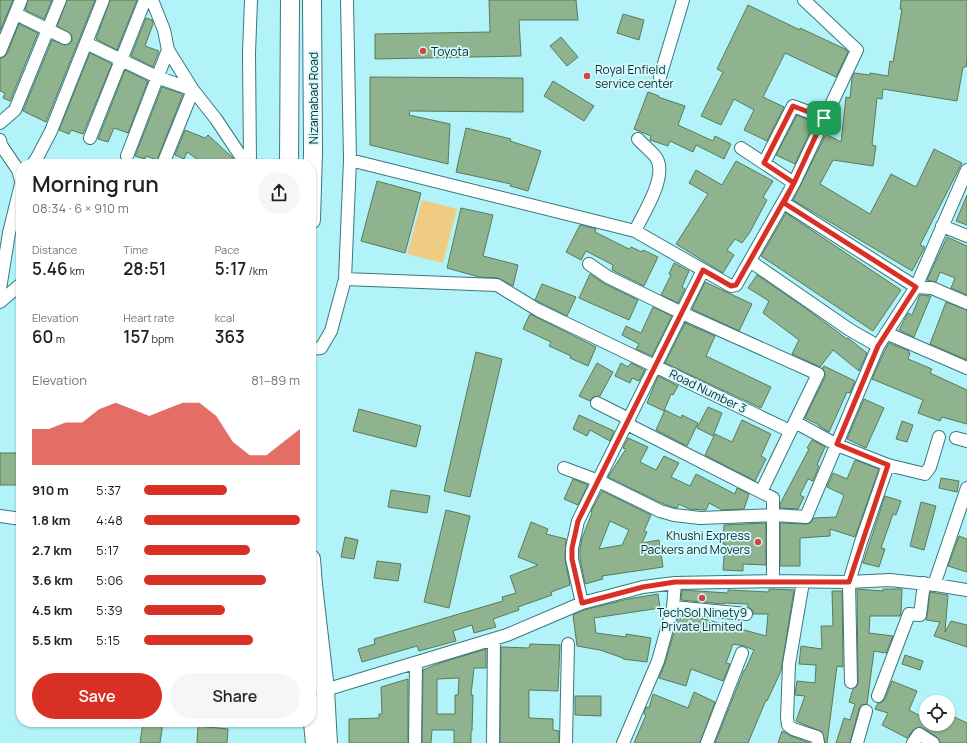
<!DOCTYPE html>
<meta charset="utf-8">
<style>
:root{--surface:#fff;--page:#f6f6f6;--text:#222;--muted:#767676;--accent:#d93025}
body{margin:0;font-family:Manrope,sans-serif;background:var(--page);color:var(--text);height:100vh;display:flex;flex-direction:column;font-size:15px;white-space:nowrap}
*{box-sizing:border-box;margin:0}
p{font-size:13px;color:var(--muted)}
.icon{flex:none;width:22px;height:22px;fill:none;stroke:currentColor;stroke-width:2;stroke-linecap:round;stroke-linejoin:round}
.map{position:relative;flex:1;overflow:hidden}
.sheet{position:absolute;left:16px;top:159px;width:300px;height:568px;display:flex;flex-direction:column;background:var(--surface);border-radius:16px;box-shadow:0 1px 3px #0004}
.sheet>*{flex:none}
.tools{position:absolute;left:919px;top:695px;display:grid;gap:8px}
.tools a{display:grid;place-items:center;width:36px;height:36px;border-radius:50%;background:var(--surface);box-shadow:0 1px 3px #0004;font-size:20px}
.pin{position:absolute;display:grid;place-items:center;width:34px;height:34px;color:#fff;margin:-17px;border-radius:8px;box-shadow:0 2px 6px #0006}
.round{display:grid;place-items:center;flex:none;width:42px;height:42px;border-radius:21px;background:var(--page)}
.head{display:flex;align-items:center;justify-content:space-between;height:68px;padding:0 16px}
h1{font-size:22px;font-weight:600;line-height:30px}
.stats{display:grid;grid-template-columns:repeat(3,1fr);gap:6px;height:68px;padding:4px 16px}
.stats div{display:grid;align-content:center}
.stats b{font-size:17px;font-weight:600}
.stats small{font-size:11px;font-weight:400}
.stats p{font-size:11px}
.chart{height:112px;padding:8px 16px}
.chart p{display:flex;justify-content:space-between}
.chart svg{width:100%;height:72px;margin-top:4px;fill:var(--accent);opacity:.7}
.button{display:flex;gap:8px;margin-top:auto;padding:8px 16px}
.button a{flex:1;height:46px;border-radius:24px;background:var(--accent);color:#fff;font-size:16px;font-weight:600;line-height:46px;text-align:center}
.button a+a{background:var(--page);color:var(--text)}
ul{padding:0 16px;list-style:none;font-size:13px}
li{display:grid;grid-template-columns:64px 48px 1fr;align-items:center;height:30px}
li i{height:10px;border-radius:5px;background:var(--accent)}
.map>svg:first-child{display:block}
.green{fill:#f0cc83}
.building{fill:#8fb38e;stroke:#597b58;fill-rule:evenodd}
.lines{fill:none;stroke-linecap:round;stroke-linejoin:round}
.minor-casing{stroke:#39787e;stroke-width:14}
.highway-casing{stroke:#39787e;stroke-width:20}
.minor{stroke:#fff;stroke-width:12}
.highway{stroke:#fff;stroke-width:18}
.route-casing{stroke:#fff;stroke-width:8}
.route{stroke:#d93025;stroke-width:5}
.poi-dot{fill:#d44445;stroke:#d5fbff;stroke-width:1.5}
.labels{text-anchor:middle;dominant-baseline:central;stroke-width:3.5;stroke-linejoin:round;paint-order:stroke}
.poi-label{font-size:12px;fill:#0f2a2c;stroke:#d5fbff;text-anchor:start}
.street-label{font-size:12px;fill:#0f2a2c;stroke:#d5fbff}
</style>
<div class="map">
<svg width="967" height="743" viewBox="0 0 967 743">
<rect width="100%" height="100%" fill="#b2f3f9"/>
<path class="green" d="M422 200 457 209 443 263 407 254Z"/>
<path class="building" d="M0 0H13L0 31Z
M28 0H52L44 19 25 10Z
M67 0H95L46 122 23 111 52 40 65 45 69 44 72 41V37L71 34 57 26Z
M110 0H137L117 50 96 39Z
M489 0H576L578 20H519L521 56 375 59V34L490 32Z
M901 0H967V58L966 67H963L957 101 883 89 882 99 877 98 872 145 876 146 873 166 833 160 820 184 870 214 891 174 916 187 934 149 962 163 920 245 925 247 912 271 793 200 826 134 841 142 846 97 850 98 852 78 854 73 870 75V73L888 76 890 61 893 62 897 39 902 9H900Z
M748 5 800 30V28L845 49 848 52 836 77 785 53 763 97 784 107 767 141 744 130 754 110 734 99 721 125 701 116 723 72 717 69Z
M623 14 644 20 639 40 617 33Z
M146 18 152 20 153 24 145 46 159 51 153 67 131 56Z
M19 24 38 33 10 101 3 98 5 93 0 91V58L4 57 7 54Z
M561 37 578 57 567 66 550 46Z
M90 53 112 64 83 134 71 130 69 134 59 130Z
M125 70 148 81 128 133 114 128 108 142 98 139Z
M370 77 523 78V112L410 111 409 115 450 124 448 164 370 145Z
M553 81 594 106 584 121 544 96Z
M162 87 183 94 157 160 146 156 145 159 135 156Z
M648 92 659 96 658 97 685 106 678 125 713 141 715 136 731 144 724 159 696 145 693 152 670 141 668 146 650 140 651 136 634 129Z
M797 115 814 123 795 164 776 155Z
M466 128 511 139 510 141 541 151 528 191 510 186 511 184 456 172Z
M185 130 205 138 208 135 233 158 227 164H204L187 152 184 159 175 155Z
M736 161 773 181 763 197 767 200 750 232 742 243 735 239 727 250 734 255 723 273 676 244 708 194 689 183 696 170 722 185Z
M377 181 421 193 405 253 361 241Z
M967 195V225L956 221Z
M461 208 493 215 483 256 518 265 513 286 498 278 479 277 447 268Z
M786 213 901 290 873 331 761 256Z
M580 225 596 229 595 232 629 249 631 247 642 252 643 250 658 257 644 286 612 270 613 265 586 251 581 260 566 252Z
M947 237 967 246V295L951 288 955 278 940 272 936 282 927 280Z
M674 263 689 271 682 287 685 289 678 303 661 295 671 275 669 274Z
M590 274 605 284 638 300 629 320 579 298Z
M757 275 804 307 847 339 848 338 867 353 859 371 833 350 820 367 792 354 799 340 763 313 769 301 748 288Z
M705 282 752 304 739 331 692 309Z
M542 284 576 297 567 316 535 300Z
M920 295 931 296 914 337 899 330 908 313 912 315Z
M946 302 967 310V360L930 344Z
M653 307 672 316 652 356 636 349 639 344 622 335 626 326 641 333Z
M530 314 596 347 588 366 570 358 571 356 549 346 551 342 523 329Z
M685 323 715 336 706 356 771 387 761 408 665 363Z
M889 343 909 351 908 352 910 353 908 359 932 369 930 373 967 390V424L942 417 940 421 918 413 923 400 872 379 885 350Z
M476 352 502 359 470 497 444 491Z
M597 363 613 372 600 396 593 397 590 401 579 396Z
M621 363 628 367 631 363 645 370 639 381 632 378 630 383 615 376Z
M824 366 855 381 850 393 847 392 829 432 819 426V425L805 418 825 377V373L822 368Z
M658 376 678 386 673 395 671 394 664 411 647 403Z
M864 399 884 408 866 448 847 439Z
M708 407 722 413 713 436 697 428Z
M359 409 421 426 416 447 353 431Z
M665 410 681 418 682 415 698 423 687 446 656 430Z
M579 415 614 431 610 441 590 430 587 436 573 429Z
M742 420 771 434 761 456 766 459 755 481 705 455 715 434 732 442Z
M902 421 913 425 907 442 896 439Z
M628 438 648 447 640 462 656 470 664 456 679 463 671 477 690 486 696 474 735 494 737 488 749 494 744 509 722 510 709 503 706 510 689 509 679 504 677 508H675L659 502 608 477 626 449 623 448Z
M812 440 825 447 817 465 819 466 813 481 808 479 800 495 804 497 798 509 780 508V504L809 449 807 448Z
M0 453H21V485H0Z
M855 460 879 469 855 537 830 529V536L800 538V566H780V523L806 524 810 523 814 518 836 517 844 495 827 487 833 473 847 479Z
M941 478 959 481 957 492 939 488Z
M573 479 588 485 578 505 564 499Z
M391 490 430 496 427 513 388 507Z
M602 491 651 515 644 531 647 532 642 543 659 540 663 567 602 576 603 579 585 584 580 558V549L582 538 592 513 591 511ZM610 521 629 530 622 545 599 549Z
M885 496 901 501 896 515 893 514 881 548 885 549 879 567 863 563Z
M921 502 936 506 924 550 910 546Z
M446 510 470 516 449 608 424 602Z
M531 522 548 529 546 534 566 539 565 559 570 585 551 592 552 595 518 607 519 610 493 619 496 627 474 633 472 625 453 631 456 641 419 651 417 646 362 662 358 649 375 644 374 639 503 601 502 597 516 593 510 576 538 565 518 557Z
M766 523V565L743 564V571L723 570 725 544H723L724 525Z
M959 536 967 539V572L948 566Z
M345 537 358 540 354 559 341 557Z
M377 561 401 564 398 581 374 578Z
M769 589 794 590 781 671 767 701 766 700 748 743H715L744 670H745L754 650 744 646 733 644 726 663 730 664 723 681 691 669 686 686 659 678 665 663 679 615 693 616 766 636 768 614H753V611L748 607V604L724 603V604L681 600 682 590 728 593V590L769 592Z
M857 589 883 591V589H902L901 613 900 616H870L869 633 893 636 886 653 874 651 867 704 861 705 859 709 850 743H836L844 718 850 720 855 704 849 702 853 689 857 686 858 682Z
M832 591H842L843 667 837 666 827 743H825L822 732 796 721 805 696 795 695V693L797 681 815 683 816 665 799 664 801 646 822 649 821 626H833Z
M930 592 948 595 945 632 951 621 967 625V647L934 636 940 622 926 620 927 616Z
M658 594 660 608 594 618 596 633 626 637V634L651 638 647 662 623 659V658L600 650 577 646 573 615 584 610 628 599Z
M530 644 560 645 558 691 529 690V718L553 719V730L559 731V743H500L501 647 529 648Z
M486 649V668H474L471 695H473L472 731H471V743H454V730H432L431 743H422L423 670 440 663ZM459 678 458 695H455V714H437V679Z
M905 655 923 661 920 670 902 664Z
M408 679V743H349V719L379 718V714H382L381 687Z
M892 681 917 691 909 710 926 719V724H948V714L967 723V743H940L937 737 920 727 913 730 907 738 882 725 888 713 875 709 878 703 882 702 885 699Z
M694 692 715 702 700 743H634L646 715 644 714 646 707 649 708 653 694 688 708Z
M575 696H601V716L575 715Z
M143 722H163L160 743H140Z
M198 726 228 729 227 743H197Z
M782 731 791 736 810 743H778Z"/>
<g class="lines">
<defs>
<path id="minor" d="M152 0 164 30 168 50 193 90 216 119 246 164
M16 14 65 38
M86 43 157 77 193 90 163 164
M0 51 21 0
M660 77 683 0
M0 123 15 110 60 0
M90 138 145 0
M0 140 1 145 18 170 21 181
M741 148 794 183
M127 156 168 50
M350 160 635 231 731 286 736 285 794 183 857 50 804 0
M764 163 793 106 824 118
M33 164 38 156 51 131 103 0
M250 164 249 53 251 0
M784 203 916 287 932 288 967 303
M942 226 967 236
M635 231C643 214 667 178 657 159 654 153 643 145 638 139
M750 261 850 330 878 346
M589 264 608 277 682 313 818 374 761 492
M345 279 497 285 538 310 790 431
M0 289 9 233 21 184
M0 302 21 284
M886 333 967 368
M311 349 321 348 331 331 345 279 350 160 347 0
M597 403 629 419
M795 422 837 445 888 465 925 474 930 467 939 437
M627 424 773 498V581
M956 438 967 441
M564 468 599 481 660 511 674 515 700 518 774 515 806 517 878 346 916 287 967 170
M0 516 21 519
M803 582 789 664 787 718 788 725 793 729 817 737 818 743
M934 585 967 488
M582 603 572 559V548L578 521 703 270
M673 607 746 614
M851 682 849 582 861 542 888 465
M325 690 507 635 582 603 643 587 675 583 773 581 849 582 890 580 936 585 967 590
M878 696 909 614 920 615 924 583
M415 743 416 663
M493 743 494 639
M566 743 568 644
M623 743 658 661 673 607 675 583
M707 743 742 653
M857 743 866 711
M913 743 919 734 933 743"/>
<path id="highway" d="M289 164 290 0
M311 220 313 152 312 0
M311 559 313 585 325 690 328 743
M311 703 315 743"/>
</defs>
<use href="#minor" class="minor-casing"/>
<use href="#highway" class="highway-casing"/>
<use href="#minor" class="minor"/>
<use href="#highway" class="highway"/>
</g>
<g class="lines">
<defs>
<path id="route" d="M824 118 794 183 736 285 731 286 703 270 578 521 572 548V559L582 603 643 587 675 582H849L888 465 837 444 878 346 916 287 784 203 794 183 764 163 793 106 824 118"/>
</defs>
<use href="#route" class="route-casing"/>
<use href="#route" class="route"/>
</g>
<g class="poi-dot">
<circle cx="423" cy="51" r="4"/>
<circle cx="587" cy="76" r="4"/>
<circle cx="758" cy="542" r="4"/>
<circle cx="702" cy="598" r="4"/>
</g>
<g class="labels">
<g class="poi-label">
<text x="431" y="51">Toyota</text>
<text x="595" y="69">Royal Enfield<tspan x="595" dy="14">service center</tspan></text>
<text x="750" y="535" text-anchor="end">Khushi Express<tspan x="750" dy="14">Packers and Movers</tspan></text>
<text x="702" y="612" text-anchor="middle">TechSol Ninety9<tspan x="702" dy="14">Private Limited</tspan></text>
</g>
<g class="street-label">
<text transform="translate(313 98) rotate(-90)">Nizamabad Road</text>
<text transform="translate(708 391) rotate(26)">Road Number 3</text>
</g>
</g>
</svg>
<div class="tools">
<a><svg class="icon" aria-label="locate" viewBox="0 0 24 24"><circle cx="12" cy="12" r="6"/><path d="M12 2v4M12 18v4M2 12h4M18 12h4"/></svg></a>
</div>
<div class="pin" style="left:824px;top:118px;background:#1e9e55"><svg class="icon" aria-label="arrive" viewBox="0 0 24 24"><path d="M6 21V4h12l-3 4 3 4H6"/></svg></div>
<section class="sheet">
<div class="head"><div><h1>Morning run</h1><p>08:34 · 6 × 910 m</p></div><a class="round"><svg class="icon" aria-label="share" viewBox="0 0 24 24"><path d="M12 15V3M7 8l5-5 5 5M5 13v7h14v-7"/></svg></a></div>
<div class="stats">
<div><p>Distance</p><b>5.46<small> km</small></b></div>
<div><p>Time</p><b>28:51</b></div>
<div><p>Pace</p><b>5:17<small> /km</small></b></div>
</div>
<div class="stats">
<div><p>Elevation</p><b>60<small> m</small></b></div>
<div><p>Heart rate</p><b>157<small> bpm</small></b></div>
<div><p>kcal</p><b>363</b></div>
</div>
<div class="chart"><p><span>Elevation</span>81–89 m</p>
<svg viewBox="0 0 160 44" preserveAspectRatio="none"><path d="M0 44V22L10 22L20 18L30 18L40 10L50 6L60 10L70 14L80 10L90 6L100 6L110 14L120 30L130 38L140 38L150 30L160 22V44z"/></svg>
</div>
<ul>
<li><b>910 m</b>5:37<i style="width:53%"></i></li>
<li><b>1.8 km</b>4:48<i style="width:100%"></i></li>
<li><b>2.7 km</b>5:17<i style="width:68%"></i></li>
<li><b>3.6 km</b>5:06<i style="width:78%"></i></li>
<li><b>4.5 km</b>5:39<i style="width:52%"></i></li>
<li><b>5.5 km</b>5:15<i style="width:70%"></i></li>
</ul>
<div class="button"><a>Save</a><a>Share</a></div>
</section>
</div>
